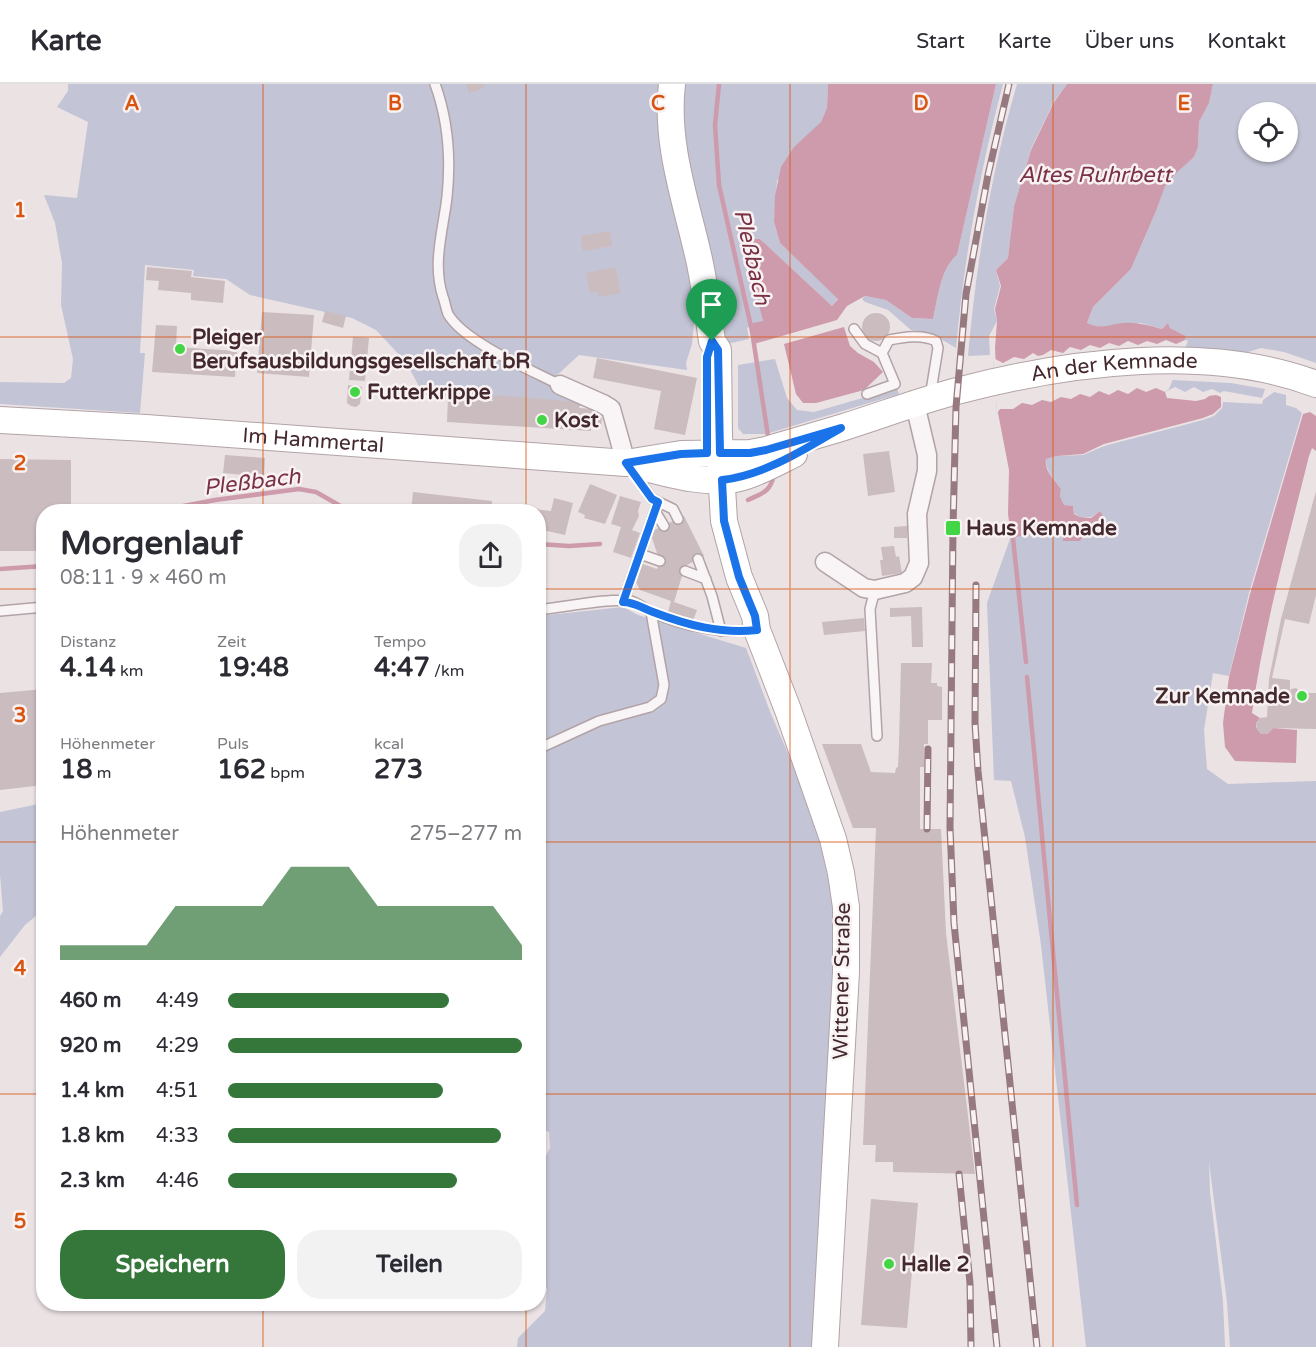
<!DOCTYPE html>
<html lang="de">
<meta charset="utf-8">
<style>
:root{--surface:#fff;--page:#f2f2f3;--text:#2b2b33;--muted:#7c7c81;--line:#e1e1e2;--accent:#35773b}
body{margin:0;font-family:"Varela Round",sans-serif;background:var(--page);color:var(--text);height:100vh;display:flex;flex-direction:column;font-size:22px;white-space:nowrap}
*{box-sizing:border-box;margin:0}
p{font-size:20px;color:var(--muted)}
.icon{flex:none;width:33px;height:33px;fill:none;stroke:currentColor;stroke-width:2;stroke-linecap:round;stroke-linejoin:round}
.map{position:relative;flex:1;overflow:hidden}
.sheet{position:absolute;left:36px;top:420px;width:510px;height:807px;display:flex;flex-direction:column;background:var(--surface);border-radius:24px;box-shadow:0 2px 4px #0004}
.sheet>*{flex:none}
.tools{position:absolute;left:1238px;top:18px;display:grid;gap:12px}
.tools a{display:grid;place-items:center;width:60px;height:60px;border-radius:50%;background:var(--surface);box-shadow:0 2px 4px #0004;font-size:30px}
.pin{position:absolute;display:grid;place-items:center;width:51px;height:51px;color:#fff;margin:-62px -26px;border-radius:50% 50% 50% 0;rotate:-45deg;box-shadow:0 0 6px #0007}
.pin .icon{rotate:45deg}
.round{display:grid;place-items:center;flex:none;width:63px;height:63px;border-radius:24px;background:var(--page)}
.headline{display:flex;align-items:center;justify-content:space-between;height:102px;padding:0 24px}
h1{font-size:33px;font-weight:700;line-height:45px}
.figures{display:grid;grid-template-columns:repeat(3,1fr);gap:9px;height:102px;padding:6px 24px}
.figures div{display:grid;align-content:center}
.figures b{font-size:26px;font-weight:700}
.figures small{font-size:16px;font-weight:400}
.figures p{font-size:16px}
.chart{height:168px;padding:12px 24px}
.chart p{display:flex;justify-content:space-between}
.chart svg{width:100%;height:108px;margin-top:6px;fill:var(--accent);opacity:.7}
.button{display:flex;gap:12px;margin-top:auto;padding:12px 24px}
.button a{flex:1;height:69px;border-radius:24px;background:var(--accent);color:#fff;font-size:24px;font-weight:700;line-height:69px;text-align:center}
.button a+a{background:var(--page);color:var(--text)}
ul{padding:0 24px;list-style:none;font-size:20px}
li{display:grid;grid-template-columns:96px 72px 1fr;align-items:center;height:45px}
li i{height:15px;border-radius:8px;background:var(--accent)}
header{display:flex;align-items:center;gap:36px;box-sizing:border-box;height:84px;padding:0 30px;background:var(--surface);border-bottom:2px solid var(--line)}
header strong{font-size:28px}
nav{display:flex;gap:33px;margin-inline-start:auto;font-size:21px}
.map>svg:first-child{display:block}
.green{fill:#c3c4d5;fill-rule:evenodd}
.water{fill:#cd9bab}
.pier{fill:#ebe2e4}
.lines{fill:none;stroke-linecap:round;stroke-linejoin:round}
.stream{stroke:#cd9bab;stroke-width:4.5}
.building{fill:#cbbcbf}
.service-casing{stroke:#b2a3a6;stroke-width:12}
.minor-casing{stroke:#b2a3a6;stroke-width:21}
.secondary-casing{stroke:#b2a3a6;stroke-width:28}
.service{stroke:#f9f5f6;stroke-width:9}
.minor{stroke:#f9f5f6;stroke-width:18}
.secondary{stroke:#fff;stroke-width:26}
.rail-casing{stroke:#967a80;stroke-width:7}
.rail{stroke:#f8f2f3;stroke-width:4.5;stroke-dasharray:14;stroke-linecap:butt}
.route-casing{stroke:#fff;stroke-width:12}
.route{stroke:#1a73e8;stroke-width:8}
.grid{fill:none;stroke:#d8540f;stroke-width:1.5;stroke-opacity:0.55}
.poi-dot{fill:#42d545;stroke:#f8f2f3;stroke-width:2}
.labels{text-anchor:middle;dominant-baseline:central;stroke-width:5;stroke-linejoin:round;paint-order:stroke}
.poi-label{font-size:21px;font-weight:bold;fill:#44292e;stroke:#f8f2f3;text-anchor:start}
.street-label{font-size:21px;fill:#44292e;stroke:#f8f2f3}
.water-label{font-size:22px;font-style:italic;fill:#7a3145;stroke:#f8f2f3}
.grid-label{font-size:20px;text-anchor:middle;font-weight:bold;fill:#d8540f;stroke:#f8f2f3;stroke-width:5;stroke-linejoin:round;paint-order:stroke}
</style>
<header>
<strong>Karte</strong>
<nav><a>Start</a><a>Karte</a><a>Über uns</a><a>Kontakt</a></nav>
</header>
<div class="map">
<svg width="1316" height="1263" viewBox="0 0 1316 1263">
<rect width="100%" height="100%" fill="#ebe2e4"/>
<path class="green" d="M68 0H667L694 192 695 229 692 260 686 279 687 286 579 271 554 294 597 323 424 311 405 277 376 246 352 234 250 211 226 195 193 192 194 186 145 181 140 269H145L140 329 0 320V298L64 299 71 294 73 275 61 221 62 179 55 139 44 111 77 114 88 38 57 23 68 7Z
M683 0H828L827 24 821 38 811 49 777 97 774 138 780 159 838 214 832 222 760 155 754 154 748 156 763 238 753 240 747 244 749 255 727 260 698 145 684 73Z
M996 0H1003C980 86 964 175 956 264L931 249 911 246 888 226 865 218 862 215 865 212 886 216 912 234 933 235C938 214 940 185 957 171Z
M1017 0H1067L1054 17 1031 65 1014 122 1008 174 996 186 1000 202 994 225 997 237 989 252 990 271 968 272C976 180 991 89 1017 0Z
M1213 0H1316V279L1284 268 1261 264 1235 272 994 290 993 274 998 278 1182 259 1186 252 1170 244 1168 239 1162 245 1141 239 1095 243 1087 239 1093 223 1131 185 1156 127 1164 102 1174 90 1194 73 1198 63 1199 38 1209 19ZM1248 28H1287V68H1248Z
M775 275 787 314 797 326 814 328 897 304 899 310 766 350H743L738 344V281Z
M1172 296 1231 299 1265 305 1262 314 1224 307 1220 309 1212 305 1203 308 1194 303 1185 308 1175 303 1165 308 1161 305 1000 325 997 329 996 317 1024 311Z
M1274 308 1286 311V321L1296 324 1302 329 1249 509 1229 592 1207 588 1213 589 1204 646 1207 685 1228 700 1316 697V1263H1230L1227 1218 1209 1078 1210 1108 1223 1217 1225 1263H1086L1041 861 1025 753 1011 697 994 696 987 519 1011 452C1029 455 1039 440 1061 443L1063 457H1080L1091 446 1110 443 1100 427 1091 433H1080L1074 429 1073 422 1064 421 1060 412 1061 405C1055 395 1045 388 1046 375L1057 372 1083 371 1104 362 1203 336 1214 332 1222 324 1223 318 1262 320 1263 316Z
M623 523 638 531 746 564 771 630 799 695 820 759 834 822V882L813 1263H517L518 1254 545 1227 547 1205 538 1179 539 1086 550 1064 549 1048 538 1044 539 532Z
M43 719V826L25 841 0 873V832L3 827 0 790V728Z"/>
<path class="water" d="M828 0H996L957 171C940 185 938 214 933 235L912 234 886 216 865 212 847 222 837 236 754 260 751 244 753 239 763 237 744 162C749 156 752 153 760 155L832 222 838 215 780 159 774 138 775 112 781 83 794 63 821 38 827 24Z
M1067 0H1213L1209 19 1199 38 1198 63 1194 73 1175 90 1165 102 1156 127 1131 185 1093 223 1087 239C1100 246 1110 240 1124 239 1137 238 1150 242 1162 245L1168 239 1170 244 1186 252 1165 308 1167 314 1196 317 1205 315 1209 312 1216 311 1221 313V323L1213 330 1203 334 1104 360 1083 370 1057 372 1046 375C1044 388 1054 394 1061 405L1060 412 1064 421 1073 422 1074 430 1080 433 1091 434 1100 427 1110 443 1091 445 1080 457H1063L1062 443C1041 439 1032 450 1013 454L1011 452 1008 430 1009 386 998 329 995 264 997 237 995 225 1001 202 996 186 1008 174 1014 122 1031 66 1054 18Z
M844 243 850 262 858 269 874 278 883 288 864 306 816 319H803L796 310 784 260Z
M1310 328 1316 332V367L1312 364 1309 372C1288 457 1264 542 1252 629L1260 634 1256 639V643L1261 650H1267L1273 644 1297 646 1296 679 1235 677 1225 663 1223 639 1229 593 1250 510 1303 330Z"/>
<path class="pier" d="M1166 256 1176 260 1185 256 1188 257 1169 305 1165 308 1156 304 1146 308 1137 304 1128 310 1118 306 1109 311 1099 307 1090 313 1080 310 1071 315 1061 313 1051 318 1042 316 1032 321 1022 319 1013 325H1000L997 329 993 274 1003 279 1014 273 1024 275 1033 269 1038 272 1043 271 1051 266 1063 269 1070 263 1081 266 1090 261 1100 264 1109 259 1119 262 1128 257 1138 261 1147 257 1157 260Z"/>
<g class="lines">
<path class="stream" d="M719 0 715 41 719 101 752 247 768 352
M748 416C763 409 770 408 774 391
M152 428 215 416 299 405 316 408 351 428
M1013 454 1026 578
M538 460 569 462 600 460
M0 485 44 482
M1027 593 1077 1121"/>
</g>
<path class="building" d="M466 0H483L484 4 469 9Z
M610 147 612 162 583 167 581 152Z
M147 183 192 187 191 193 225 197 223 219 191 216V209L158 206 159 197 146 196Z
M615 183 621 209 599 213 598 208 590 209 586 189Z
M325 227 346 232 343 244 322 238Z
M262 228 314 231 309 293 257 289Z
M862 243a14 14 0 1 1 28 0a14 14 0 1 1-28 0Z
M156 241 177 242 176 263 237 267 235 293 152 288Z
M353 253 369 254 365 297 349 296Z
M597 274 697 294 685 351 654 345 661 307 593 294Z
M348 301 362 303 360 320 356 323 351 322 347 319Z
M494 311 580 318 579 324 592 325V330H600V334H602L601 344 591 343V347L447 338 448 314 493 317Z
M889 367 895 408 868 412 863 370Z
M225 371 265 374 264 393 223 389Z
M0 375 71 376V428H44V467H0Z
M590 400 617 411 605 440 584 434 585 431 578 428Z
M1316 407V511L1309 540 1285 535 1272 594 1290 596V608L1291 605 1296 604 1301 609H1316V645L1273 644 1267 650H1261L1257 646 1256 639 1260 634 1267 633 1269 595 1281 535Z
M413 408 492 417V420L551 427 554 414 573 419 565 451 538 445V428H411Z
M620 412 641 418 638 427 639 432 632 446 640 449 631 474 613 468 621 443 611 440Z
M684 432 704 472 685 482 674 518 697 526 693 537 668 528 671 517 640 506 635 496 640 479 657 485 662 473 658 472 650 448Z
M907 442V454H894V443Z
M894 462 896 473 899 472 902 489 882 492 880 476H883L881 463Z
M922 523 923 563H912L911 532 890 533V524Z
M864 534 865 547 824 551 822 538Z
M901 579H932L931 599H937V602L942 603V636H928V660H924V683H920V745H941L946 849 975 1090 893 1088V1078H875L876 1061H863L876 744H853L822 660H861L871 688 895 689 896 684 898 683 899 660Z
M44 605V701L0 706V609Z
M871 1115 918 1119 907 1244 861 1241Z"/>
<g class="lines">
<defs>
<path id="service" d="M435 0C448 36 451 75 447 113 443 147 432 179 443 213 445 218 446 225 448 230 464 258 531 286 560 301
M854 245 865 260 882 269
M867 310 895 300 882 269 889 256C904 253 922 250 936 257L938 264 930 313
M632 386 652 415 673 425 678 435
M655 427 664 442
M640 470 660 477
M698 475 712 512 721 547
M685 487 706 495
M875 506 870 525 877 652
M623 518 658 418
M538 526C559 524 613 513 631 517 638 519 645 525 651 528 684 542 720 550 755 546
M0 527 44 523
M538 665 599 637 650 623 661 615 664 601 651 528"/>
<path id="minor" d="M560 301 603 320 611 325 626 379
M825 478 864 504 875 506 905 499 913 493 919 479 917 430 927 387V371L915 320"/>
<g id="secondary">
<path d="M672 0C665 60 686 117 699 175 705 202 708 230 712 257L718 266 719 352 724 437 739 493 755 532 757 546 788 626 833 755 841 789 846 823V888L825 1263"/>
<path id="s1" d="M0 336 146 344 626 379 681 370 750 369 766 366C792 358 818 351 844 343 882 331 919 317 957 307 1067 278 1207 259 1316 300"/>
<path d="M642 383C672 391 712 402 743 393 760 388 778 378 794 370"/>
</g>
</defs>
<use href="#service" class="service-casing"/>
<use href="#minor" class="minor-casing"/>
<use href="#secondary" class="secondary-casing"/>
<use href="#service" class="service"/>
<use href="#minor" class="minor"/>
<use href="#secondary" class="secondary"/>
<defs>
<path id="rail" d="M976 501 975 639 978 687 1037 1263
M927 745 928 665
M959 1090 970 1199 971 1263
M997 1263 954 839 950 743 953 444 956 323 966 210 988 91 1009 0"/>
</defs>
<use href="#rail" class="rail-casing"/>
<use href="#rail" class="rail"/>
</g>
<g class="lines">
<defs>
<path id="route" d="M712 257 718 266 720 369H750L766 366 841 344C805 365 765 391 722 396L724 437 739 493 755 532 757 546C720 550 687 541 653 528 642 524 634 518 623 518L658 418 652 415 626 379 681 370 707 369V273Z"/>
</defs>
<use href="#route" class="route-casing"/>
<use href="#route" class="route"/>
</g>
<path class="grid" d="M263 0V428M526 0V428M790 0V1263M1053 0V1263M0 253H1316M0 505H44M538 505H1316M0 758H44M538 758H1316M0 1010H44M538 1010H1316M263 1220V1263M526 1220V1263"/>
<g class="poi-dot">
<circle cx="180" cy="265" r="6"/>
<circle cx="355" cy="308" r="6"/>
<circle cx="542" cy="336" r="6"/>
<rect x="945" y="436" width="16" height="16" rx="3"/>
<circle cx="1302" cy="612" r="6"/>
<circle cx="889" cy="1180" r="6"/>
</g>
<g class="labels">
<g class="poi-label">
<text x="192" y="253">Pleiger<tspan x="192" dy="24">Berufsausbildungsgesellschaft bR</tspan></text>
<text x="367" y="308">Futterkrippe</text>
<text x="554" y="336">Kost</text>
<text x="966" y="444">Haus Kemnade</text>
<text x="1290" y="612" text-anchor="end">Zur Kemnade</text>
<text x="901" y="1180">Halle 2</text>
</g>
<g class="street-label">
<text stroke="none"><textPath href="#s1" startOffset="1128">An der Kemnade</textPath></text>
<text stroke="none"><textPath href="#s1" startOffset="314">Im Hammertal</textPath></text>
<text transform="translate(842 897) rotate(-89)">Wittener Straße</text>
</g>
<g class="water-label">
<text x="1095" y="91">Altes Ruhrbett</text>
<text transform="translate(752 173) rotate(77)">Pleßbach</text>
<text transform="translate(252 398) rotate(-7)">Pleßbach</text>
</g>
</g>
<g class="grid-label">
<text x="132" y="26">A</text>
<text x="395" y="26">B</text>
<text x="658" y="26">C</text>
<text x="921" y="26">D</text>
<text x="1184" y="26">E</text>
<text x="20" y="133">1</text>
<text x="20" y="386">2</text>
<text x="20" y="638">3</text>
<text x="20" y="891">4</text>
<text x="20" y="1144">5</text>
</g>
</svg>
<div class="tools">
<a><svg class="icon" aria-label="locate" viewBox="0 0 24 24"><circle cx="12" cy="12" r="6"/><path d="M12 2v4M12 18v4M2 12h4M18 12h4"/></svg></a>
</div>
<div class="pin" style="left:712px;top:257px;background:#1e9e55"><svg class="icon" aria-label="arrive" viewBox="0 0 24 24"><path d="M6 21V4h12l-3 4 3 4H6"/></svg></div>
<section class="sheet">
<div class="headline"><div><h1>Morgenlauf</h1><p>08:11 · 9 × 460 m</p></div><a class="round"><svg class="icon" aria-label="share" viewBox="0 0 24 24"><path d="M12 15V3M7 8l5-5 5 5M5 13v7h14v-7"/></svg></a></div>
<div class="figures">
<div><p>Distanz</p><b>4.14<small> km</small></b></div>
<div><p>Zeit</p><b>19:48</b></div>
<div><p>Tempo</p><b>4:47<small> /km</small></b></div>
</div>
<div class="figures">
<div><p>Höhenmeter</p><b>18<small> m</small></b></div>
<div><p>Puls</p><b>162<small> bpm</small></b></div>
<div><p>kcal</p><b>273</b></div>
</div>
<div class="chart"><p><span>Höhenmeter</span>275–277 m</p>
<svg viewBox="0 0 160 44" preserveAspectRatio="none"><path d="M0 44V38L10 38L20 38L30 38L40 22L50 22L60 22L70 22L80 6L90 6L100 6L110 22L120 22L130 22L140 22L150 22L160 38V44z"/></svg>
</div>
<ul>
<li><b>460 m</b>4:49<i style="width:75%"></i></li>
<li><b>920 m</b>4:29<i style="width:100%"></i></li>
<li><b>1.4 km</b>4:51<i style="width:73%"></i></li>
<li><b>1.8 km</b>4:33<i style="width:93%"></i></li>
<li><b>2.3 km</b>4:46<i style="width:78%"></i></li>
</ul>
<div class="button"><a>Speichern</a><a>Teilen</a></div>
</section>
</div>
